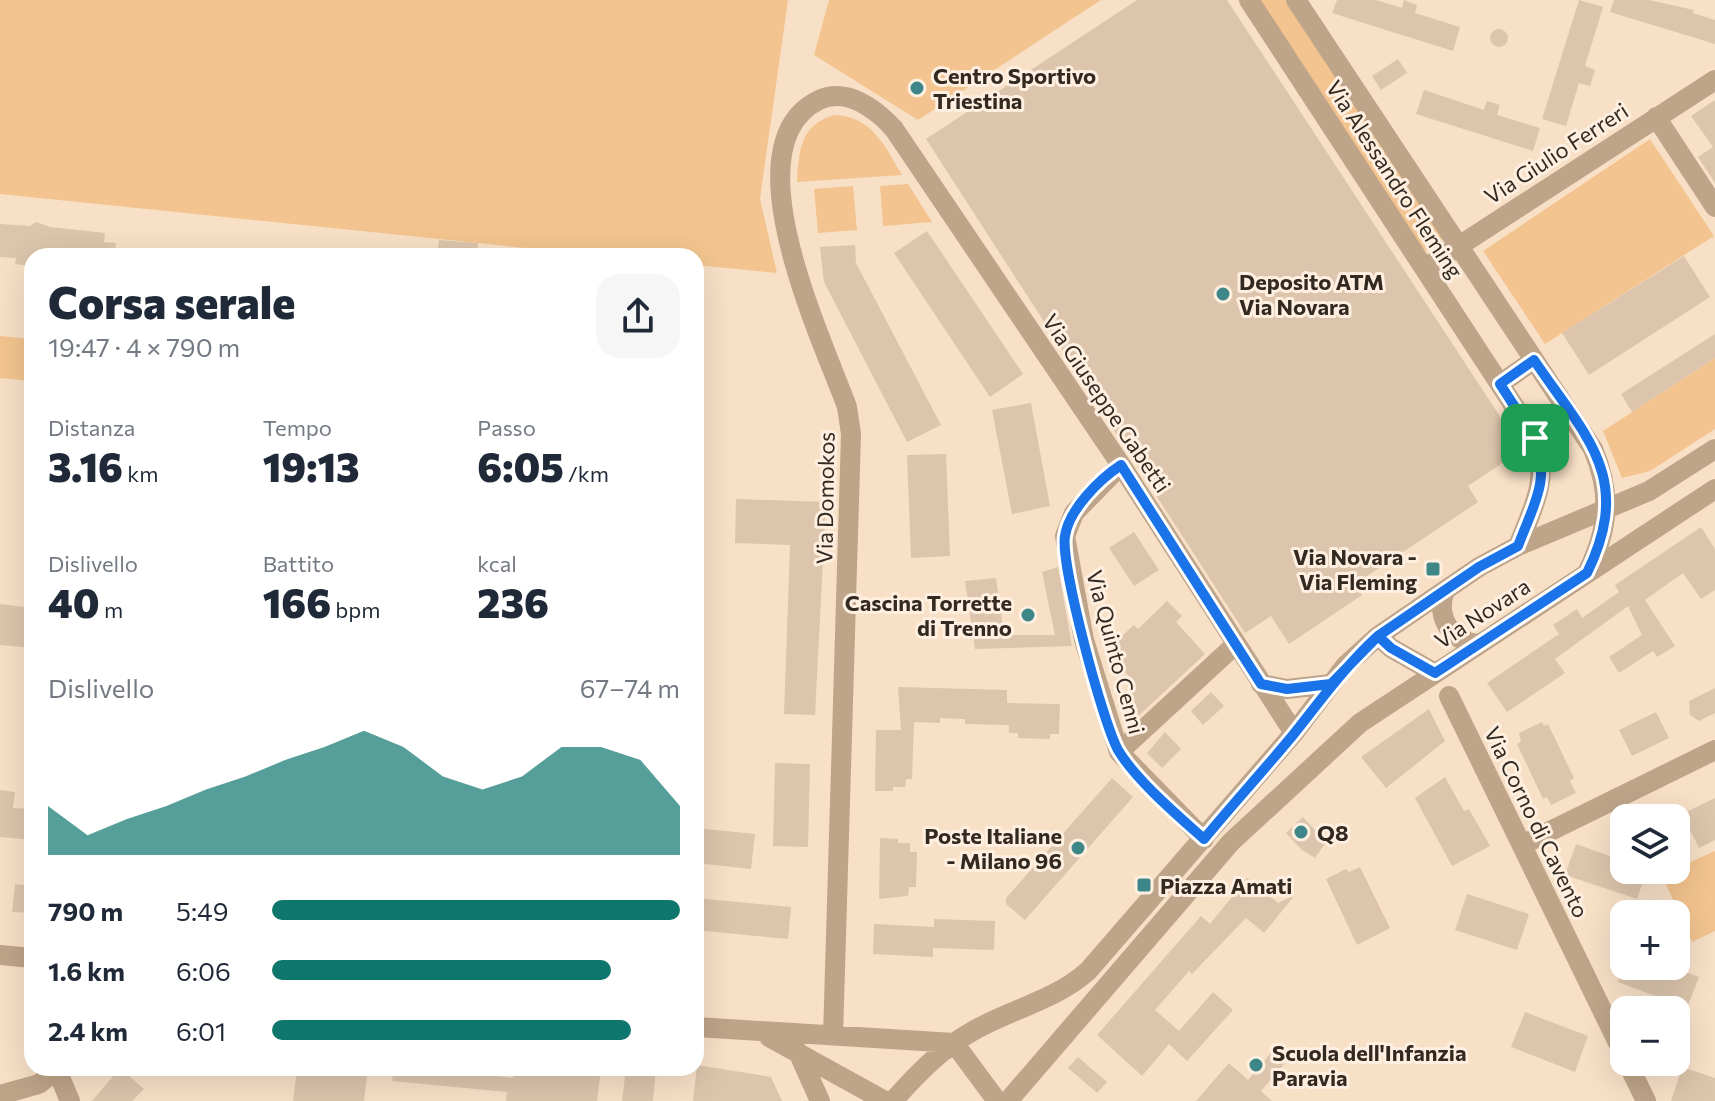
<!DOCTYPE html>
<html lang="it">
<meta charset="utf-8">
<style>
:root{--surface:#fff;--page:#f6f6f7;--text:#1f2937;--muted:#747a83;--accent:#0f766e}
body{margin:0;font-family:Commissioner,sans-serif;background:var(--page);color:var(--text);height:100vh;display:flex;flex-direction:column;font-size:30px;white-space:nowrap}
*{box-sizing:border-box;margin:0}
p{font-size:26px;color:var(--muted)}
.icon{flex:none;width:44px;height:44px;fill:none;stroke:currentColor;stroke-width:2;stroke-linecap:round;stroke-linejoin:round}
.map{position:relative;flex:1;overflow:hidden}
.sheet{position:absolute;left:24px;top:248px;width:680px;height:828px;display:flex;flex-direction:column;background:var(--surface);border-radius:24px;box-shadow:0 8px 32px #0002}
.sheet>*{flex:none}
.controls{position:absolute;left:1610px;top:804px;display:grid;gap:16px}
.controls a{display:grid;place-items:center;width:80px;height:80px;border-radius:16px;background:var(--surface);box-shadow:0 8px 32px #0002;font-size:40px}
.pin{position:absolute;display:grid;place-items:center;width:68px;height:68px;color:#fff;margin:-34px;border-radius:16px;box-shadow:0 4px 12px #0006}
.round{display:grid;place-items:center;flex:none;width:84px;height:84px;border-radius:24px;background:var(--page)}
.summary{display:flex;align-items:center;justify-content:space-between;height:136px;padding:0 24px}
h1{font-size:44px;font-weight:800;line-height:60px}
.stats{display:grid;grid-template-columns:repeat(3,1fr);gap:12px;height:136px;padding:8px 24px}
.stats div{display:grid;align-content:center}
.stats b{font-size:40px;font-weight:800}
.stats small{font-size:22px;font-weight:400}
.stats p{font-size:22px}
.chart{height:224px;padding:16px 24px}
.chart p{display:flex;justify-content:space-between}
.chart svg{width:100%;height:144px;margin-top:8px;fill:var(--accent);opacity:.7}
ul{padding:0 24px;list-style:none;font-size:26px}
li{display:grid;grid-template-columns:128px 96px 1fr;align-items:center;height:60px}
li i{height:20px;border-radius:10px;background:var(--accent)}
.map>svg:first-child{display:block}
.green{fill:#f3c48f}
.building{fill:#dcc5ac}
.lines{fill:none;stroke-linecap:round;stroke-linejoin:round}
.minor{stroke:#bea489;stroke-width:20}
.route-casing{stroke:#fff;stroke-width:16}
.route{stroke:#1a73e8;stroke-width:10}
.poi-dot{fill:#3e8789;stroke:#feefe0;stroke-width:3}
.labels{text-anchor:middle;dominant-baseline:central;stroke-width:6;stroke-linejoin:round;paint-order:stroke}
.poi-label{font-size:22px;font-weight:bold;fill:#322a20;stroke:#feefe0;text-anchor:start}
.street-label{font-size:22px;fill:#322a20;stroke:#feefe0}
</style>
<div class="map">
<svg width="1715" height="1101" viewBox="0 0 1715 1101">
<rect width="100%" height="100%" fill="#f8e0c7"/>
<path class="green" d="M0 0H788L760 199 777 273 696 265V256H604L0 194Z
M829 0H1101L918 120 814 55Z
M1256 0H1288L1443 234 1441 242 1427 251 1421 248Z
M834 115C872 116 885 146 902 175L797 182C799 150 800 125 834 115Z
M1650 139 1714 236 1545 344 1483 251Z
M908 184 932 222 883 226 880 186Z
M853 186 857 230 818 233 814 189Z
M0 336 32 339V381L0 378Z
M1715 358V429L1650 471 1622 478 1603 431Z
M1715 851V931L1692 942 1662 875Z"/>
<path class="building" d="M1137 0H1227L1522 450 1468 486 1478 502 1355 584 1362 595 1289 644 1271 616 1245 633 926 139Z
M1337 0H1376L1402 8 1404 0 1417 5 1415 13 1460 27 1453 51 1332 13Z
M1579 0 1603 7 1585 66 1595 70 1590 86 1579 83 1566 126 1542 119Z
M1614 0H1649L1694 10 1693 13 1715 20V44L1610 12Z
M1490 38a9 9 0 1 1 18 0a9 9 0 1 1-18 0Z
M1398 59 1407 73 1381 90 1372 76Z
M1424 90 1484 110 1487 101 1500 105 1497 115 1540 128 1533 151 1416 114Z
M1715 100V183L1698 157 1713 147 1691 116Z
M36 222 50 227 105 233 104 242 116 243 115 256H32V266L15 264 16 258 0 257V224L30 226Z
M927 231 1023 374 990 397 894 253Z
M439 240 478 243 477 256H437Z
M855 245 856 263 941 425 907 442 824 282 820 247Z
M1684 256 1710 297 1589 375 1562 333Z
M1715 334V358L1632 412 1621 394Z
M1031 403 1050 506 1012 514 992 410Z
M946 454 950 556 911 558 907 455Z
M736 499 826 502 815 715 784 714 790 545 735 543Z
M1701 527 1715 549V590L1701 599 1683 573 1645 600 1675 646 1657 657 1653 651 1619 673 1609 657 1642 635 1628 606 1555 659 1565 673 1507 712 1487 683 1559 634 1553 625 1577 609 1582 618 1619 592 1615 585Z
M1134 532 1159 570 1134 586 1109 548Z
M1058 567 1072 646 975 649 965 581 996 578 1004 635H1055L1042 572Z
M1167 601 1182 616 1176 622 1205 654 1135 719 1129 712 1124 697 1136 684 1115 661 1119 657 1110 647 1134 625 1138 629Z
M0 604 32 608V648L0 645Z
M898 687 1007 690V703L1060 704 1059 734H1050V739L1018 738V733H1009V725L965 724V719L940 718V723L914 722 912 779H906L905 787H893V791H875L876 730H901Z
M1715 688V713L1699 721 1690 715 1689 701Z
M1211 692 1224 706 1203 725 1191 711Z
M1429 709 1445 741 1386 788 1361 757Z
M1656 712 1669 738 1632 756 1619 730Z
M1542 722 1544 726 1548 724 1574 778 1570 781 1576 793 1551 805 1547 797 1543 799 1517 744 1521 742 1519 733Z
M1165 732 1181 749 1162 768 1147 753Z
M775 763 810 764 808 847 773 846Z
M1445 777 1464 811 1469 809 1490 846 1452 866 1415 798Z
M1112 778 1133 797 1025 920 1006 904V898Z
M0 790 15 792 13 808 32 809V840L0 837Z
M1715 798V840L1699 848 1682 814Z
M1303 817 1326 842 1315 858 1302 850 1286 833Z
M696 828 755 834 751 869 696 863Z
M880 838 898 839V843H910V852H917L916 887H909L908 896 879 899Z
M1576 844 1624 861V870H1647L1637 899 1565 875Z
M1360 867 1390 928 1357 945 1326 879 1346 869 1349 872Z
M1247 878 1278 903 1295 895 1264 933 1246 918 1192 974 1189 971 1155 1010 1179 1031 1213 992 1233 1010 1187 1061 1169 1044 1142 1076 1097 1035 1201 916 1210 924Z
M15 884 32 886V913L12 912Z
M1467 894 1529 914 1517 950 1455 930Z
M696 898 791 907 788 939 696 930Z
M934 919 995 921 994 950 933 948V957L873 954 874 924 934 927Z
M1624 966H1669L1699 977 1687 1008 1618 982Z
M1525 1012 1588 1036 1575 1072 1511 1047Z
M1271 1053 1284 1064 1261 1091 1272 1101H1196L1229 1063 1248 1080Z
M1078 1057 1107 1082 1097 1093 1068 1068Z
M697 1065 771 1077 782 1101H693Z
M1682 1067 1715 1078V1101H1671Z
M120 1068 144 1089 132 1101H92Z
M297 1068H368L364 1101H293Z
M394 1068H488V1075L513 1078 514 1068H601L597 1101H506L507 1092 392 1081Z
M626 1068H656L653 1101H622Z"/>
<g class="lines">
<path class="minor" d="M1249 0 1535 438C1550 478 1533 508 1518 546
M1296 0 1593 449C1612 494 1609 529 1587 573
M1656 117 1715 207
M1425 268 1715 80
M1500 384 1534 360
M1121 465 1074 513 1065 536 1084 640 1119 752 1204 839
M1445 591C1435 616 1451 642 1478 644
M1378 636 1391 648 1435 673
M1261 684 1287 689 1331 684
M1449 696 1624 1055
M1119 752 1235 645
M1522 845 1715 750
M0 955 32 958
M696 1027 954 1043 997 1101
M833 1036 851 434 847 407C822 338 728 144 819 100 847 87 876 109 894 129L1121 465 1294 733
M769 1037 885 1101
M798 1052 820 1101
M1627 1062 1646 1101
M57 1070 70 1101
M0 1095 39 1084 59 1068
M893 1101C916 1075 942 1048 973 1031 1011 1009 1054 1001 1088 971L1294 733 1345 666 1378 636 1479 567 1518 546 1649 491 1715 449
M1008 1101 1231 842 1360 723 1715 489"/>
</g>
<g class="lines">
<defs>
<path id="route" d="M1535 438C1551 480 1533 506 1518 546L1479 567 1378 636 1331 684 1287 689 1261 684 1121 465C1100 479 1069 509 1065 536 1060 564 1103 723 1118 750 1136 780 1177 815 1204 839 1233 804 1264 770 1293 735 1321 700 1345 666 1378 636L1391 648 1435 673 1587 573C1634 477 1586 437 1534 360L1500 384 1535 438"/>
</defs>
<use href="#route" class="route-casing"/>
<use href="#route" class="route"/>
</g>
<g class="poi-dot">
<circle cx="917" cy="88" r="8"/>
<circle cx="1223" cy="294" r="8"/>
<rect x="1425" y="561" width="16" height="16" rx="4"/>
<circle cx="1028" cy="615" r="8"/>
<circle cx="1301" cy="832" r="8"/>
<circle cx="1078" cy="848" r="8"/>
<rect x="1136" y="877" width="16" height="16" rx="4"/>
<circle cx="1256" cy="1065" r="8"/>
</g>
<g class="labels">
<g class="poi-label">
<text x="933" y="75">Centro Sportivo<tspan x="933" dy="25">Triestina</tspan></text>
<text x="1239" y="281">Deposito ATM<tspan x="1239" dy="25">Via Novara</tspan></text>
<text x="1417" y="556" text-anchor="end">Via Novara -<tspan x="1417" dy="25">Via Fleming</tspan></text>
<text x="1012" y="602" text-anchor="end">Cascina Torrette<tspan x="1012" dy="25">di Trenno</tspan></text>
<text x="1317" y="832">Q8</text>
<text x="1062" y="835" text-anchor="end">Poste Italiane<tspan x="1062" dy="25">- Milano 96</tspan></text>
<text x="1160" y="885">Piazza Amati</text>
<text x="1272" y="1052">Scuola dell'Infanzia<tspan x="1272" dy="25">Paravia</tspan></text>
</g>
<g class="street-label">
<text transform="translate(1556 153) rotate(-33)">Via Giulio Ferreri</text>
<text transform="translate(1395 179) rotate(57)">Via Alessandro Fleming</text>
<text transform="translate(1107 403) rotate(56)">Via Giuseppe Gabetti</text>
<text transform="translate(825 498) rotate(-89)">Via Domokos</text>
<text transform="translate(1482 613) rotate(-33)">Via Novara</text>
<text transform="translate(1116 652) rotate(75)">Via Quinto Cenni</text>
<text transform="translate(1537 822) rotate(64)">Via Corno di Cavento</text>
</g>
</g>
</svg>
<div class="controls">
<a><svg class="icon" aria-label="layers" viewBox="0 0 24 24"><path d="M12 4l9 5-9 5-9-5zM3 14l9 5 9-5"/></svg></a>
<a>+</a>
<a>−</a>
</div>
<div class="pin" style="left:1535px;top:438px;background:#1e9e55"><svg class="icon" aria-label="arrive" viewBox="0 0 24 24"><path d="M6 21V4h12l-3 4 3 4H6"/></svg></div>
<section class="sheet">
<div class="summary"><div><h1>Corsa serale</h1><p>19:47 · 4 × 790 m</p></div><a class="round"><svg class="icon" aria-label="share" viewBox="0 0 24 24"><path d="M12 15V3M7 8l5-5 5 5M5 13v7h14v-7"/></svg></a></div>
<div class="stats">
<div><p>Distanza</p><b>3.16<small> km</small></b></div>
<div><p>Tempo</p><b>19:13</b></div>
<div><p>Passo</p><b>6:05<small> /km</small></b></div>
</div>
<div class="stats">
<div><p>Dislivello</p><b>40<small> m</small></b></div>
<div><p>Battito</p><b>166<small> bpm</small></b></div>
<div><p>kcal</p><b>236</b></div>
</div>
<div class="chart"><p><span>Dislivello</span>67–74 m</p>
<svg viewBox="0 0 160 44" preserveAspectRatio="none"><path d="M0 44V29L10 38L20 33L30 29L40 24L50 20L60 15L70 11L80 6L90 11L100 20L110 24L120 20L130 11L140 11L150 15L160 29V44z"/></svg>
</div>
<ul>
<li><b>790 m</b>5:49<i style="width:100%"></i></li>
<li><b>1.6 km</b>6:06<i style="width:83%"></i></li>
<li><b>2.4 km</b>6:01<i style="width:88%"></i></li>
</ul>
</section>
</div>
